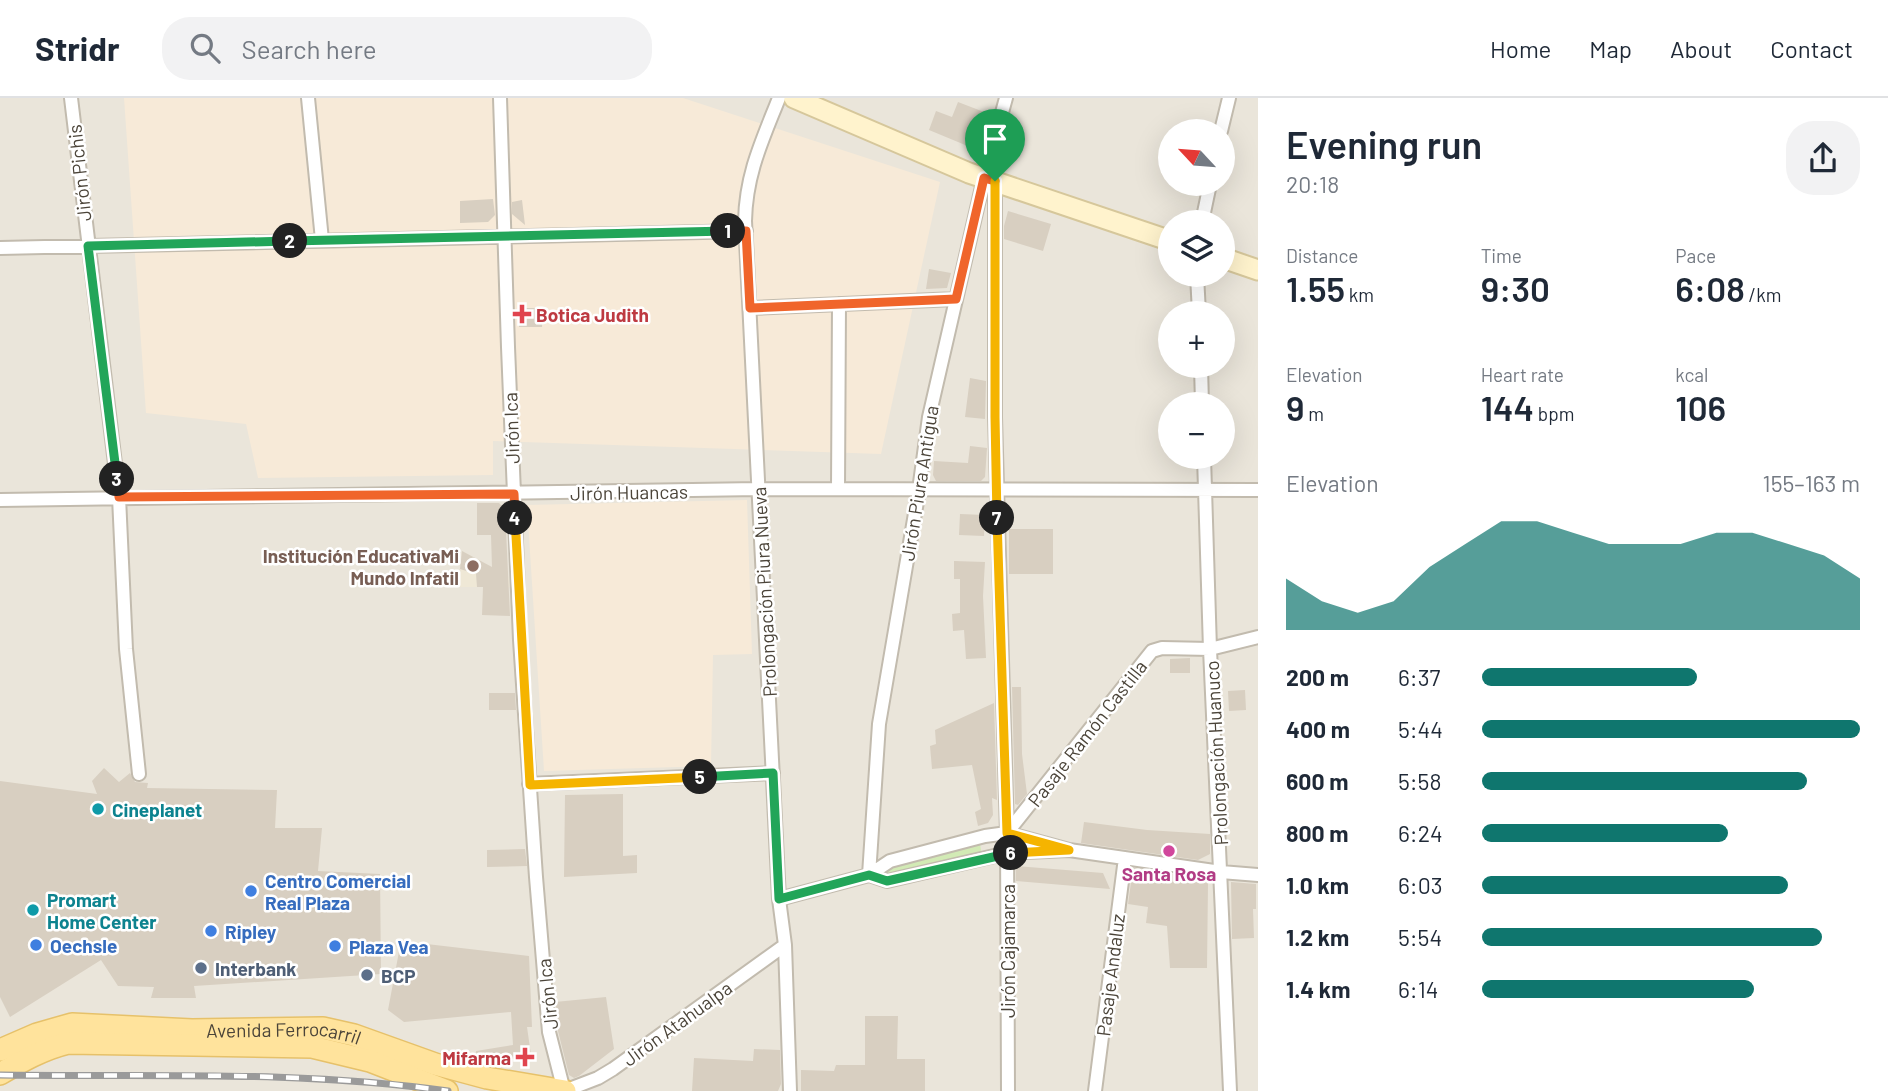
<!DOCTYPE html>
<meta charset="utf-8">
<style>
:root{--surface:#fff;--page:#f2f2f3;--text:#1f2937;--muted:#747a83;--line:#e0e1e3;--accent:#0f766e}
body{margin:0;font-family:Barlow,sans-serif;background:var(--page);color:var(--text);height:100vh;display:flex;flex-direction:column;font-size:26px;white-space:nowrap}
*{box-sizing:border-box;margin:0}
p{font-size:23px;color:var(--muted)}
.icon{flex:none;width:38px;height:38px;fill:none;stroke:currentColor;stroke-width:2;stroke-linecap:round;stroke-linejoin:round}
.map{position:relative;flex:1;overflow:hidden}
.sheet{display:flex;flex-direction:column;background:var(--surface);width:630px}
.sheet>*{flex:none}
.needle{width:46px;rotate:296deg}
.tools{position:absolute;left:1158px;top:21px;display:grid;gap:14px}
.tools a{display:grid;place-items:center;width:77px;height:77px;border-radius:50%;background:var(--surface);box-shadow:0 7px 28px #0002;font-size:35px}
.pin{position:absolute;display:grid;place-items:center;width:60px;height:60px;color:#fff;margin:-72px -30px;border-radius:50% 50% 50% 0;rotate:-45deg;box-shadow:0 0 7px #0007}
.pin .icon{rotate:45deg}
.km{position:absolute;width:35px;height:35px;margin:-18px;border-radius:50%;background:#222;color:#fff;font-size:19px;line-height:35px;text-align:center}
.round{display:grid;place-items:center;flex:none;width:74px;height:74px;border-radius:28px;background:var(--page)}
.overview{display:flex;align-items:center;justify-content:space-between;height:119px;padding:0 28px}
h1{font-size:38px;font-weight:600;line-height:52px}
.metrics{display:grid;grid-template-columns:repeat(3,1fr);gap:10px;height:119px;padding:7px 28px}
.metrics div{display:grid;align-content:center}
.metrics b{font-size:35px;font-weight:600}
.metrics small{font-size:19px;font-weight:400}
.metrics p{font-size:19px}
.chart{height:196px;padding:14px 28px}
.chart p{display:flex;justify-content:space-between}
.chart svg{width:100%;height:126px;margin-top:7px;fill:var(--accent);opacity:.7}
ul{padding:0 28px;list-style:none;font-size:23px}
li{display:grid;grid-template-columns:112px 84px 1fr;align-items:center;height:52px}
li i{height:18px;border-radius:9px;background:var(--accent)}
header{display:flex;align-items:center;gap:42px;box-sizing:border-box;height:98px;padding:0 35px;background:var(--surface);border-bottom:2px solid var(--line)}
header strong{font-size:33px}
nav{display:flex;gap:38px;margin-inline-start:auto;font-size:24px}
.search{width:490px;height:63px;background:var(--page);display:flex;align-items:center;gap:18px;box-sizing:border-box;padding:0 24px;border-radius:28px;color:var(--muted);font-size:26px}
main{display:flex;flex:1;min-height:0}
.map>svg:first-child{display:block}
.residential{fill:#eae5da;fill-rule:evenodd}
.commercial{fill:#f7ead8}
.education{fill:#efe8d6}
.green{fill:#d2eab5}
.building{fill:#d8cfc1}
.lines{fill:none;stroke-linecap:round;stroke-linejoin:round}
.street-casing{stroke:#c2bbae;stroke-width:16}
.secondary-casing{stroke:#d6c79b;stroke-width:23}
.primary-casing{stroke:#e6c16a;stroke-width:24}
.street{stroke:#fff;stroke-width:12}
.secondary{stroke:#fff3cd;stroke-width:19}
.primary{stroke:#ffe39c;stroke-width:21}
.rail-casing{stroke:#9a9a9a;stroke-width:7}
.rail{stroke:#fff;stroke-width:4.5;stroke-dasharray:13;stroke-linecap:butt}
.split-1-casing{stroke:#fff;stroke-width:14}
.split-2-casing{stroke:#fff;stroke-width:14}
.split-3-casing{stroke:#fff;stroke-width:14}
.split-4-casing{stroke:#fff;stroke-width:14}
.split-5-casing{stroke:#fff;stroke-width:14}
.split-6-casing{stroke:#fff;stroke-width:14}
.split-7-casing{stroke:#fff;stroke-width:14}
.split-8-casing{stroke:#fff;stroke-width:14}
.split-1{stroke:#f0652b;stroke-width:9}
.split-2{stroke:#22a559;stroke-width:9}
.split-3{stroke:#22a559;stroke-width:9}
.split-4{stroke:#f0652b;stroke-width:9}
.split-5{stroke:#f5b400;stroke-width:9}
.split-6{stroke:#22a559;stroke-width:9}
.split-7{stroke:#f5b400;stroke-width:9}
.split-8{stroke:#f5b400;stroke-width:9}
.health-dot{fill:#e0444e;stroke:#fff;stroke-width:2.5}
.education-dot{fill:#8d6e63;stroke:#fff;stroke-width:2.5}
.culture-dot{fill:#0f9aa8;stroke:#fff;stroke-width:2.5}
.hotel-dot{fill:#d1479c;stroke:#fff;stroke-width:2.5}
.shop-dot{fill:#3f7fe0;stroke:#fff;stroke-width:2.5}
.service-dot{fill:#5c6f8a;stroke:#fff;stroke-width:2.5}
.labels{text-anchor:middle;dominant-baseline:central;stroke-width:5;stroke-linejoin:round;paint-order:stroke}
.street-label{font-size:19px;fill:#4b4439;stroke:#fff}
.health-label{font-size:19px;font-weight:bold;fill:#be3a42;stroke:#fff;text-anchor:start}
.education-label{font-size:19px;font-weight:bold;fill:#785e54;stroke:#fff;text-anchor:end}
.culture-label{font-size:19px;font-weight:bold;fill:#0d838f;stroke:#fff;text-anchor:start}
.hotel-label{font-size:19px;font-weight:bold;fill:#b23c85;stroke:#fff}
.shop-label{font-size:19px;font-weight:bold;fill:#366cbe;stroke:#fff;text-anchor:start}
.service-label{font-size:19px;font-weight:bold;fill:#4e5e75;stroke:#fff;text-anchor:start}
</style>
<header>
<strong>Stridr</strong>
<div class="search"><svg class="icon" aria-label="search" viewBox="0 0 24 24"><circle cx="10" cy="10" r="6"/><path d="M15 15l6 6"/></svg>Search here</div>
<nav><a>Home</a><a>Map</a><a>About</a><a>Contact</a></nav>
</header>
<main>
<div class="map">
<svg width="1258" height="993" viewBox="0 0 1258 993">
<rect width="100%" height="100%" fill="#f6f3ec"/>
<path class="residential" d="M0 0H1258V993H0ZM1171 33H1223V86H1171ZM1171 124H1223V177H1171ZM1171 215H1223V268H1171ZM1171 306H1223V359H1171Z"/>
<path class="commercial" d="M124 0H683L940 84 881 356 493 343V377L258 380 246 326 146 315Z
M747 402 752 556 713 557 711 668 544 673 527 407Z"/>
<path class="education" d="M462 453 486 466V476H508L510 489H459Z"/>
<path class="green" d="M980 746 982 758 898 776 882 775 892 765Z"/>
<path class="building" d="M958 4 984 14 970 49 929 32 936 13 952 19Z
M1007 30 1022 36 1012 65 998 60Z
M493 101 495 117 488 124 460 125V103Z
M522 102 525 127 512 116V104Z
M1008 113 1051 126 1043 153 1004 141V128Z
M929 171 951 175 947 190 926 191Z
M519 210H543L542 229H519Z
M970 280 986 283 985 321 965 319Z
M970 348 987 350 985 379 981 383H936L933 377 934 363 968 365Z
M477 405H499L505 411 510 518 482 517 483 489H477L476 476 460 471 462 453 492 469 491 437H477Z
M960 416 985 417 984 438 959 437Z
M1009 431H1053V476H1009Z
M954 463 985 464 983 498 986 560 966 561 964 532 953 533 952 516 960 515V481H954Z
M1190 560V575H1170V561Z
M1012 589H1021L1022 656 1027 696 1018 707 1015 706Z
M1245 592 1246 612 1229 613 1228 593Z
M489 595H515L516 612H489Z
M994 605 997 702 992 700 993 717 988 725 978 728 975 714 981 711 972 667 932 671 930 648 936 646 935 632Z
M104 670 119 684 130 675 135 684 148 685 147 690 277 692 275 730H322L318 773 380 776 381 876 194 888 196 900H151L154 889 118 888 101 862 10 919 0 899V683L97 696 92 683Z
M623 696V758L637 757V775L564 779 565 697Z
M1084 724 1147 732 1210 736V756L1198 762 1081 745Z
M525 751 527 768 487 769V752Z
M1016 768 1103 775 1110 791 1016 783Z
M1133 770 1205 781 1208 786 1207 870H1170L1167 828 1146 825 1148 809 1128 806Z
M1231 784 1256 786V811H1253L1254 840 1232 841Z
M401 843 529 858 532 929H527L531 957 522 962 476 956V953L513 947 511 914 404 924 388 912Z
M606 899 614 951 579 978 574 980 569 977 558 933 555 904Z
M865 918H898L897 961H925V993H801V972L834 973 836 967H865Z
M754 951 780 952 781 986 778 993H692L694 960 753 963Z"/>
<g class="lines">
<defs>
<path id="street" d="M71 0 119 399 126 551 139 676
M308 0 322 142
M500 0 508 249 520 542 536 779 549 934 564 993
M779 0C762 43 746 76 745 123L779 801 785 847 790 993
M1006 0 984 80 929 319 919 392 879 626 869 777 887 783 1007 755 1069 752
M1221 33 1229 0
M995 83V319L1007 735 1008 993
M1202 124 1210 86
M0 150 746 133
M1197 177 1199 215
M750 210 956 201
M1201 268 1202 306
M1204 359 1210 551 1230 993
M838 391 839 206
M0 402 759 391 1258 392
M529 686 773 675
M1007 735 1152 553 1162 550 1210 551 1258 539
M779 801 869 777 890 763 985 738 1007 735 1069 752 1221 774 1258 777
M564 993 598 980 613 971 785 847
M1095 993 1125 760"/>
<path id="secondary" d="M794 0 969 75 1171 143
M1223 160 1258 172"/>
<g id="primary">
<path id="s1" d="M0 952 37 936 72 926 192 932 323 930 354 937 435 966 487 980 565 993"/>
<path d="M0 976C22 963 43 951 68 945L312 949 370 963 447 993"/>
</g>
</defs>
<use href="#street" class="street-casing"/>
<use href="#secondary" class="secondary-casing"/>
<use href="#primary" class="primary-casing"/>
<use href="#street" class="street"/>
<use href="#secondary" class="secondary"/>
<use href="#primary" class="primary"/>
<defs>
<path id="rail" d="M0 977C149 979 300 972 448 993"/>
</defs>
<use href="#rail" class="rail-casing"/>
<use href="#rail" class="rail"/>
</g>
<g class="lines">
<defs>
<path id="split-1" d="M728 133H746L750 210 956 201 984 80 995 83"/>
<path id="split-2" d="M290 143 728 133"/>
<path id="split-3" d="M117 381 88 148 290 143"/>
<path id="split-4" d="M117 381 119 399 514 396 515 420"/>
<path id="split-5" d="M515 420 530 687 700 679"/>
<path id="split-6" d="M700 679 773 675 779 801 869 777 887 783 1011 755"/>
<path id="split-7" d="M997 420 1007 735 1069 752 1011 755"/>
<path id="split-8" d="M995 83V319L997 420"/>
</defs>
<use href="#split-1" class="split-1-casing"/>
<use href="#split-2" class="split-2-casing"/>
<use href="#split-3" class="split-3-casing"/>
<use href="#split-4" class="split-4-casing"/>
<use href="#split-5" class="split-5-casing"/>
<use href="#split-6" class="split-6-casing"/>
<use href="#split-7" class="split-7-casing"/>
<use href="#split-8" class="split-8-casing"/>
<use href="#split-1" class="split-1"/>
<use href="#split-2" class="split-2"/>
<use href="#split-3" class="split-3"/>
<use href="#split-4" class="split-4"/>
<use href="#split-5" class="split-5"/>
<use href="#split-6" class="split-6"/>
<use href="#split-7" class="split-7"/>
<use href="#split-8" class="split-8"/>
</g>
<g class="health-dot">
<path d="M518.5 205.5h7v7h7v7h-7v7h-7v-7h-7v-7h7z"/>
<path d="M521.5 948.5h7v7h7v7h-7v7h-7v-7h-7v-7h7z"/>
</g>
<circle class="education-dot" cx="473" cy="468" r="7"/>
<g class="culture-dot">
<circle cx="98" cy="711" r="7"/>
<circle cx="33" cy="812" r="7"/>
</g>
<circle class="hotel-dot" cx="1169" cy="753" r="7"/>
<g class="shop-dot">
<circle cx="251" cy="793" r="7"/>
<circle cx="211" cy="833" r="7"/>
<circle cx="36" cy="847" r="7"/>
<circle cx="335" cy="848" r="7"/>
</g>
<g class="service-dot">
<circle cx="201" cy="870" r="7"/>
<circle cx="367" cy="877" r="7"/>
</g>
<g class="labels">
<g class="street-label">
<text transform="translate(79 75) rotate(-96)">Jirón Pichis</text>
<text transform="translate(511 330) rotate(-92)">Jirón Ica</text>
<text transform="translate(919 385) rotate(-81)">Jirón Piura Antigua</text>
<text transform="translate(629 394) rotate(-1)">Jirón Huancas</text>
<text transform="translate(764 494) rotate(-93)">Prolongación Piura Nueva</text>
<text transform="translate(1087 635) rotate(-52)">Pasaje Ramón Castilla</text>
<text transform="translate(1216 655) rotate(-93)">Prolongación Huanuco</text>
<text transform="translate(1007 853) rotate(-90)">Jirón Cajamarca</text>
<text transform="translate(1110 877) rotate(-83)">Pasaje Andaluz</text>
<text transform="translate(547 896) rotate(-96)">Jirón Ica</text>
<text transform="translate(677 925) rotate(-36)">Jirón Atahualpa</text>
<text stroke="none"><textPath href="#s1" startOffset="289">Avenida Ferrocarril</textPath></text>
</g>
<g class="health-label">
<text x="536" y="216">Botica Judith</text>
<text x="511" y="959" text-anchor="end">Mifarma</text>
</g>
<g class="education-label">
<text x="459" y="457">Institución EducativaMi<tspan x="459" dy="22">Mundo Infatil</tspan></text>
</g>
<g class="culture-label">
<text x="112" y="711">Cineplanet</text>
<text x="47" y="801">Promart<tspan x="47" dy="22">Home Center</tspan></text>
</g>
<g class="hotel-label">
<text x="1169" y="775">Santa Rosa</text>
</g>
<g class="shop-label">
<text x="265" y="782">Centro Comercial<tspan x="265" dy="22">Real Plaza</tspan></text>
<text x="225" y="833">Ripley</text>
<text x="50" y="847">Oechsle</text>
<text x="349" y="848">Plaza Vea</text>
</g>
<g class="service-label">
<text x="215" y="870">Interbank</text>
<text x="381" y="877">BCP</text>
</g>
</g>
</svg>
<div class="tools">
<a><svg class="needle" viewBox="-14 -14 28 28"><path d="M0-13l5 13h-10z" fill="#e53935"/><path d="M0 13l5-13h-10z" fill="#747a83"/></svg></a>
<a><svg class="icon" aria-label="layers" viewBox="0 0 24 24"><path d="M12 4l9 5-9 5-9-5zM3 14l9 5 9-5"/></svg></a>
<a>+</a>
<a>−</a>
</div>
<div class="pin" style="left:995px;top:83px;background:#1e9e55"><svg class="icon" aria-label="arrive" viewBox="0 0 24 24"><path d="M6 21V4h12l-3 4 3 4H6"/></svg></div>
<b class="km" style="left:728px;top:133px">1</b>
<b class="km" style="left:290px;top:143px">2</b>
<b class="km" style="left:117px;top:381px">3</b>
<b class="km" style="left:515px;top:420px">4</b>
<b class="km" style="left:700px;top:679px">5</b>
<b class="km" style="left:1011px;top:755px">6</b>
<b class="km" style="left:997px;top:420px">7</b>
</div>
<section class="sheet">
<div class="overview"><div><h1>Evening run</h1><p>20:18</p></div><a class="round"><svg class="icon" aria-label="share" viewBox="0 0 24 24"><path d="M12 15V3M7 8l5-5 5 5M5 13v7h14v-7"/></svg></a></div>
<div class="metrics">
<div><p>Distance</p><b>1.55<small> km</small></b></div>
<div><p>Time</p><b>9:30</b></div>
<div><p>Pace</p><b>6:08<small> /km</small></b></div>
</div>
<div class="metrics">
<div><p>Elevation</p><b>9<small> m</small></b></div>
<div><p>Heart rate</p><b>144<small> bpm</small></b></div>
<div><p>kcal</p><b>106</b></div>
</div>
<div class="chart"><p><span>Elevation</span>155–163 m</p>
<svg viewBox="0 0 160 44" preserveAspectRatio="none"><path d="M0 44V26L10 34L20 38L30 34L40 22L50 14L60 6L70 6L80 10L90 14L100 14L110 14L120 10L130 10L140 14L150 18L160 26V44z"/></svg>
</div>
<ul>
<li><b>200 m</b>6:37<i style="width:57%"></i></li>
<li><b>400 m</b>5:44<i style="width:100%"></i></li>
<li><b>600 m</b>5:58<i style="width:86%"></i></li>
<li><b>800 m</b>6:24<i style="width:65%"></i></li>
<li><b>1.0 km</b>6:03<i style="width:81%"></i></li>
<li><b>1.2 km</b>5:54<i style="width:90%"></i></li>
<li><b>1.4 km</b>6:14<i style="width:72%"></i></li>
</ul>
</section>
</main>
